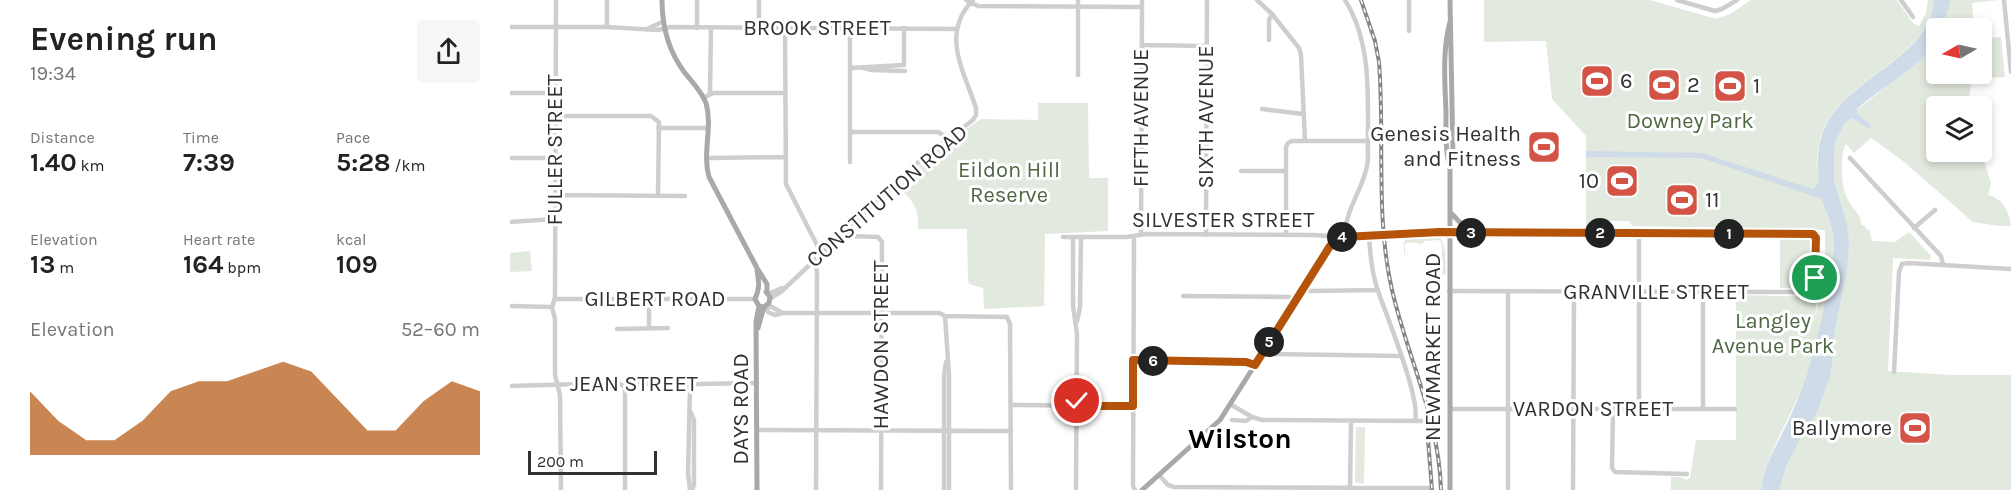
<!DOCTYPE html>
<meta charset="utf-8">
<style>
:root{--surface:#fff;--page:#f6f6f6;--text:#222;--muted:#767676;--accent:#b45309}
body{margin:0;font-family:Karla,sans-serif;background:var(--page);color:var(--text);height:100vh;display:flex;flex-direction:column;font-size:22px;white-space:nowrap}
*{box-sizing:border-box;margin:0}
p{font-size:20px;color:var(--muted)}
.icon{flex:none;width:33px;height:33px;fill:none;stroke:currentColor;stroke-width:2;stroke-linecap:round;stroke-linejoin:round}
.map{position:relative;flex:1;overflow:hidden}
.sheet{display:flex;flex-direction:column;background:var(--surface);width:510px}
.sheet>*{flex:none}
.needle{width:39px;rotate:261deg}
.tools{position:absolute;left:1416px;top:18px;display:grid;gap:12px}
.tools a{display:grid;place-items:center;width:66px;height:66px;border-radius:6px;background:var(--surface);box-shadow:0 3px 9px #0003;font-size:30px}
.scale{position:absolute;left:18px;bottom:15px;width:129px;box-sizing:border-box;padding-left:6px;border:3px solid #313131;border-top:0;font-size:16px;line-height:21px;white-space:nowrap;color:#313131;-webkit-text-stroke:4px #fff;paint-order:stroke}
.pin{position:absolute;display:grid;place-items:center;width:51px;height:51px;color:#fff;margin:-26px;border:3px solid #fff;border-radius:50%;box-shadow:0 2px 6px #0007}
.km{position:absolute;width:30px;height:30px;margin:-15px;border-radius:50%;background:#222;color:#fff;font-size:16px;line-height:30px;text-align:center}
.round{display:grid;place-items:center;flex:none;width:63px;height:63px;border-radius:6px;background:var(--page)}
.headline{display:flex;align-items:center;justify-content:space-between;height:102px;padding:0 30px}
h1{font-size:33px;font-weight:700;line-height:45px}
.figures{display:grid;grid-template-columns:repeat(3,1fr);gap:9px;height:102px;padding:6px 30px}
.figures div{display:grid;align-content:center}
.figures b{font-size:26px;font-weight:700}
.figures small{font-size:16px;font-weight:400}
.figures p{font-size:16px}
.chart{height:168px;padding:12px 30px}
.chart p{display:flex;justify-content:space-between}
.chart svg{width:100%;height:108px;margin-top:6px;fill:var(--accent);opacity:.7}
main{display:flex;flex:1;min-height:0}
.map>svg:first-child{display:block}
.green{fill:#e2e9de}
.water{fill:#cfdbe9}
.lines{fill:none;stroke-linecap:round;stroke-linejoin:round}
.minor{stroke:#cecece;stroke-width:4.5}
.major{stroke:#a9a9a9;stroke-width:5}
.rail-casing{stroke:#868686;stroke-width:4}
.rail{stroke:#fff;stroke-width:1.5;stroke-dasharray:4.5;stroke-linecap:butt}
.route-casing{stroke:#fff;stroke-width:12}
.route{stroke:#b45309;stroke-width:8}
.labels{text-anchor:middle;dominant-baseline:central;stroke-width:6;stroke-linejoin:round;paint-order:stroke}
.street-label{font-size:22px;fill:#313131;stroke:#fff}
.poi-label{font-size:22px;fill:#313131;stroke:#fff;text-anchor:start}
.park-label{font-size:22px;fill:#4e6842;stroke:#fff}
.district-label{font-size:28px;font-weight:bold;fill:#000;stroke:#fff}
</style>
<main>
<section class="sheet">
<div class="headline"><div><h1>Evening run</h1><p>19:34</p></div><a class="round"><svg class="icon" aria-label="share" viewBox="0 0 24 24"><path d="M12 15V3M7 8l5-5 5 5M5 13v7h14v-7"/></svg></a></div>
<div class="figures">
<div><p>Distance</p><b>1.40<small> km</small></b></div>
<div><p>Time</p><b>7:39</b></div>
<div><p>Pace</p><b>5:28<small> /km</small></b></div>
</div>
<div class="figures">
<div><p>Elevation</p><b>13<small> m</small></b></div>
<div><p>Heart rate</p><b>164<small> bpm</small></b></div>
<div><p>kcal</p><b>109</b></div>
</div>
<div class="chart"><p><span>Elevation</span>52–60 m</p>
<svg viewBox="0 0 160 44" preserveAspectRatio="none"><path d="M0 44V18L10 30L20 38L30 38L40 30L50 18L60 14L70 14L80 10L90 6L100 10L110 22L120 34L130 34L140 22L150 14L160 18V44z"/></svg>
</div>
</section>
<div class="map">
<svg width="1501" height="490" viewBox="0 0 1501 490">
<rect width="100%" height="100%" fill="#fff"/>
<path class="green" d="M974 0H1140L1206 19 1220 14 1241 0H1387L1403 23 1409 26 1416 13 1418 0H1424C1417 63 1333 75 1311 136 1300 166 1316 199 1322 229 1324 242 1324 257 1322 270 1316 309 1307 349 1293 385 1282 415 1253 460 1251 490H1161V477H1171L1176 480 1180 478 1186 440H1226V295L1307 297 1305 318 1315 268V230L1122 226 1119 221H1085L1082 226 1076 230V136L1042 99 1036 41 974 42Z
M1440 0H1488L1462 3 1464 28H1433Z
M1491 37 1495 77 1462 79 1459 96 1461 106H1426V152H1471L1481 183 1478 195C1492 198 1500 212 1501 226H1489L1463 222 1393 161 1361 138 1344 153 1336 144C1329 158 1331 187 1338 200 1344 211 1349 211 1352 225H1354L1357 230 1359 229 1362 241 1385 242 1399 232 1421 256 1420 260 1383 258 1378 371 1442 375H1501V490H1269L1277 465 1321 374 1325 330 1337 271 1338 250 1324 181V153L1326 141 1335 123 1345 111 1411 59 1426 39V74H1472V39Z
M528 103H578L579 178H598V231L535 234 534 306 474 309 473 288 459 284 458 280 457 229H408C409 207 403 201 388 187L420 155 471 119 528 120Z
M1270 236 1299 237 1303 242 1302 280 1296 288H1270Z
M897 237 911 239V237H929C937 245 935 260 936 273L934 275 932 274V246L930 240 914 241 912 244 900 242 895 244V254H898L895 255 894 254V242Z
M20 251 22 271 0 272V253Z
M846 427H855L854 484 845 482Z"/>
<path class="water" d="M1424 0H1440V2L1433 28H1426C1426 33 1427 38 1425 42 1411 67 1368 89 1347 109V114L1361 125 1359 129 1344 119 1340 118 1335 123 1326 141 1324 153V181L1337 225 1339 242 1337 271 1325 330 1321 374 1307 412 1290 439 1277 465 1269 490H1251C1253 465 1270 440 1280 417 1297 381 1307 342 1315 303 1320 280 1325 257 1323 234 1321 222 1316 210 1312 199L1191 158 1076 157V151L1192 153 1303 189 1309 183C1308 168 1306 152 1311 138 1330 76 1418 64 1424 0Z"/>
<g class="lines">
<path class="minor" d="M46 0 45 298 42 307 45 319V375L50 395 51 490
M456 0 468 6 632 7
M568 0V75
M747 0 762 14 789 48 791 55 795 141
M1167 0 1205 11 1212 9 1227 0
M1391 0 1403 17
M1494 0 1501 72
M0 27H97L147 30 161 27 447 29
M97 27V0
M139 28 152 22
M187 28V0
M249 28V0
M275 28 276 184 311 253
M899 31V0
M759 40V20L762 14
M632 45 697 46
M341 68 394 65V28
M354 68 361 70 395 71
M0 93H45
M200 93 201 28
M193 98 203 93H275
M752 109 793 114
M44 116H141L149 122 148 195
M148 128H197
M340 132H428L438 138
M0 158H44
M197 158 275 157
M1340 158 1431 256 1433 265
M340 162V28
M731 171H776
M44 195 175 196
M0 222 44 219
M1404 228 1425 210
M335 231 340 236 368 237 372 242 371 490
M1129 233V409
M631 235 632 0
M696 235 697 0
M776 235V147L778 143 782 141H858
M624 236 623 486 625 490
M859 236C860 254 862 274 868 291 877 317 911 399 905 421
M553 237H616L636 234 805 235 818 236 823 242
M563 237V306L567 334 566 490
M835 237C834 209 857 185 858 157 857 105 864 46 835 0
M303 260 306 265 307 273 306 490
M793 288 800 291 868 290
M939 291 1293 292 1299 290 1304 283 1307 238 1303 234H1299L940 232
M258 294 272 288
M673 296 779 297 786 300
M261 298 272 291 416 155 463 120 466 115V108C454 71 430 34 463 0
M44 299H245
M139 299V328
M258 305 273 313
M0 306 42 307
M256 306 258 312 265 315 273 313H429L435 316 497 317 500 324 501 490
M435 316 439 375V490
M567 321 570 307 571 237
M107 329 158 328
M754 351 763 354 891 356
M623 360 736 362 745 365
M1384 372 1389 272 1392 264 1398 263 1501 269
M0 386 108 383 115 387 123 384H175L180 387 187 384 247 383
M115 387V490
M180 387 178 473 180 490
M720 404 742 417 752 420 911 421
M501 405 623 406
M940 409H1225
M1103 409 1102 468 1105 472 1177 474
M1193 409V292
M180 411 184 420V485L182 490
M722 420 736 421 742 417
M247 430 501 431
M649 475 658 485 664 487 919 488
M840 488 841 421
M434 490V375L436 362
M998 490V291
M1063 490 1064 291"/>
<path class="major" d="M152 0C152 27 158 51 175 73 182 82 192 92 196 103 203 127 192 153 199 177L247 268 257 284V293
M940 168C935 150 936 131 936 112 935 83 932 51 940 22
M940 212 960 233
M249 306 254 307 259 303 260 297 256 292
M248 328 254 307
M247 490 246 322 249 306 245 299C250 288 249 282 247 270
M632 490 710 420 823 242 835 237 940 232
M940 490V169L943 157 940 0"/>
<defs>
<path id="rail" d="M851 0 865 41 869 62C875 138 865 216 882 290 898 359 929 418 931 490
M918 439 922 490"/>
</defs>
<use href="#rail" class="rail-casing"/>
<use href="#rail" class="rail"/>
</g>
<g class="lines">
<defs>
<path id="route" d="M567 401 566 406H623V360L736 362 745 365 820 246 833 237 930 232 1303 234 1306 238 1305 278"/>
</defs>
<use href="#route" class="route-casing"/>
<use href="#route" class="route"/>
</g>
<defs>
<symbol id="stadium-square" viewBox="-11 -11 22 22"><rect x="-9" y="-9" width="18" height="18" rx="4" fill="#d35347" stroke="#fff"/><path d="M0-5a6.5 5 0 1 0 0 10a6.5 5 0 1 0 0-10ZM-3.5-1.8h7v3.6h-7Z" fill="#fff"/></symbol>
</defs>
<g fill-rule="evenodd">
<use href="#stadium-square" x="1068" y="62" width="38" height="38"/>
<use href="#stadium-square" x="1135" y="66" width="38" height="38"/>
<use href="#stadium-square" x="1201" y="67" width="38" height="38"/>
<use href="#stadium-square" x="1015" y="128" width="38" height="38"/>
<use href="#stadium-square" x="1093" y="162" width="38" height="38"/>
<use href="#stadium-square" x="1153" y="181" width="38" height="38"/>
<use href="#stadium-square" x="1386" y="409" width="38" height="38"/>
</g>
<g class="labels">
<g class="street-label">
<text x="307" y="28">BROOK STREET</text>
<text transform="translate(696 117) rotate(-90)">SIXTH AVENUE</text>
<text transform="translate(631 118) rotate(-90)">FIFTH AVENUE</text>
<text transform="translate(45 150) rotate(-90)">FULLER STREET</text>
<text transform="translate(377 196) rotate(-41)">CONSTITUTION ROAD</text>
<text x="713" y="220">SILVESTER STREET</text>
<text x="1146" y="292">GRANVILLE STREET</text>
<text x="145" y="299">GILBERT ROAD</text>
<text transform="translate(371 345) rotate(-90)">HAWDON STREET</text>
<text transform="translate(923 347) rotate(-90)">NEWMARKET ROAD</text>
<text x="124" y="384">JEAN STREET</text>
<text transform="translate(231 409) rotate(-90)">DAYS ROAD</text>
<text x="1083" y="409">VARDON STREET</text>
</g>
<g class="poi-label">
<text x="1110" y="81">6</text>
<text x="1177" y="85">2</text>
<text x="1243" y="86">1</text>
<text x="1011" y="134" text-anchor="end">Genesis Health<tspan x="1011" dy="25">and Fitness</tspan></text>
<text x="1089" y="181" text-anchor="end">10</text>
<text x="1195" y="200">11</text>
<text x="1382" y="428" text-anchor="end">Ballymore</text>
</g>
<g class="park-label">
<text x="1180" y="121">Downey Park</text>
<text x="499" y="170">Eildon Hill<tspan x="499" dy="25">Reserve</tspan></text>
<text x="1263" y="321">Langley<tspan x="1263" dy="25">Avenue Park</tspan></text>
</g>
<g class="district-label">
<text x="730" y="438">Wilston</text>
</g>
</g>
</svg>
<div class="tools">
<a><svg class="needle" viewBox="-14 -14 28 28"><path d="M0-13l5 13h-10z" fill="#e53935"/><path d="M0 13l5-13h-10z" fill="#767676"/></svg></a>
<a><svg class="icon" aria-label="layers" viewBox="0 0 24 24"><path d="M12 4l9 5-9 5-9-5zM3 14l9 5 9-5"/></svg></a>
</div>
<div class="scale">200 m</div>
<div class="pin" style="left:1305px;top:278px;background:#1e9e55"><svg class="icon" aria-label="arrive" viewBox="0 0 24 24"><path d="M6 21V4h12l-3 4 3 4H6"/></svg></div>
<div class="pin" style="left:567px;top:401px;background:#d93025"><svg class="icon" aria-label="check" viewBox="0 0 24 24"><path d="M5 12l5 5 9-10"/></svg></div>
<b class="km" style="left:1219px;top:234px">1</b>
<b class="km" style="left:1090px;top:233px">2</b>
<b class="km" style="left:961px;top:233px">3</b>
<b class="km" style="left:832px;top:237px">4</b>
<b class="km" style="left:759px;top:342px">5</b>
<b class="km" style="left:643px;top:361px">6</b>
</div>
</main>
